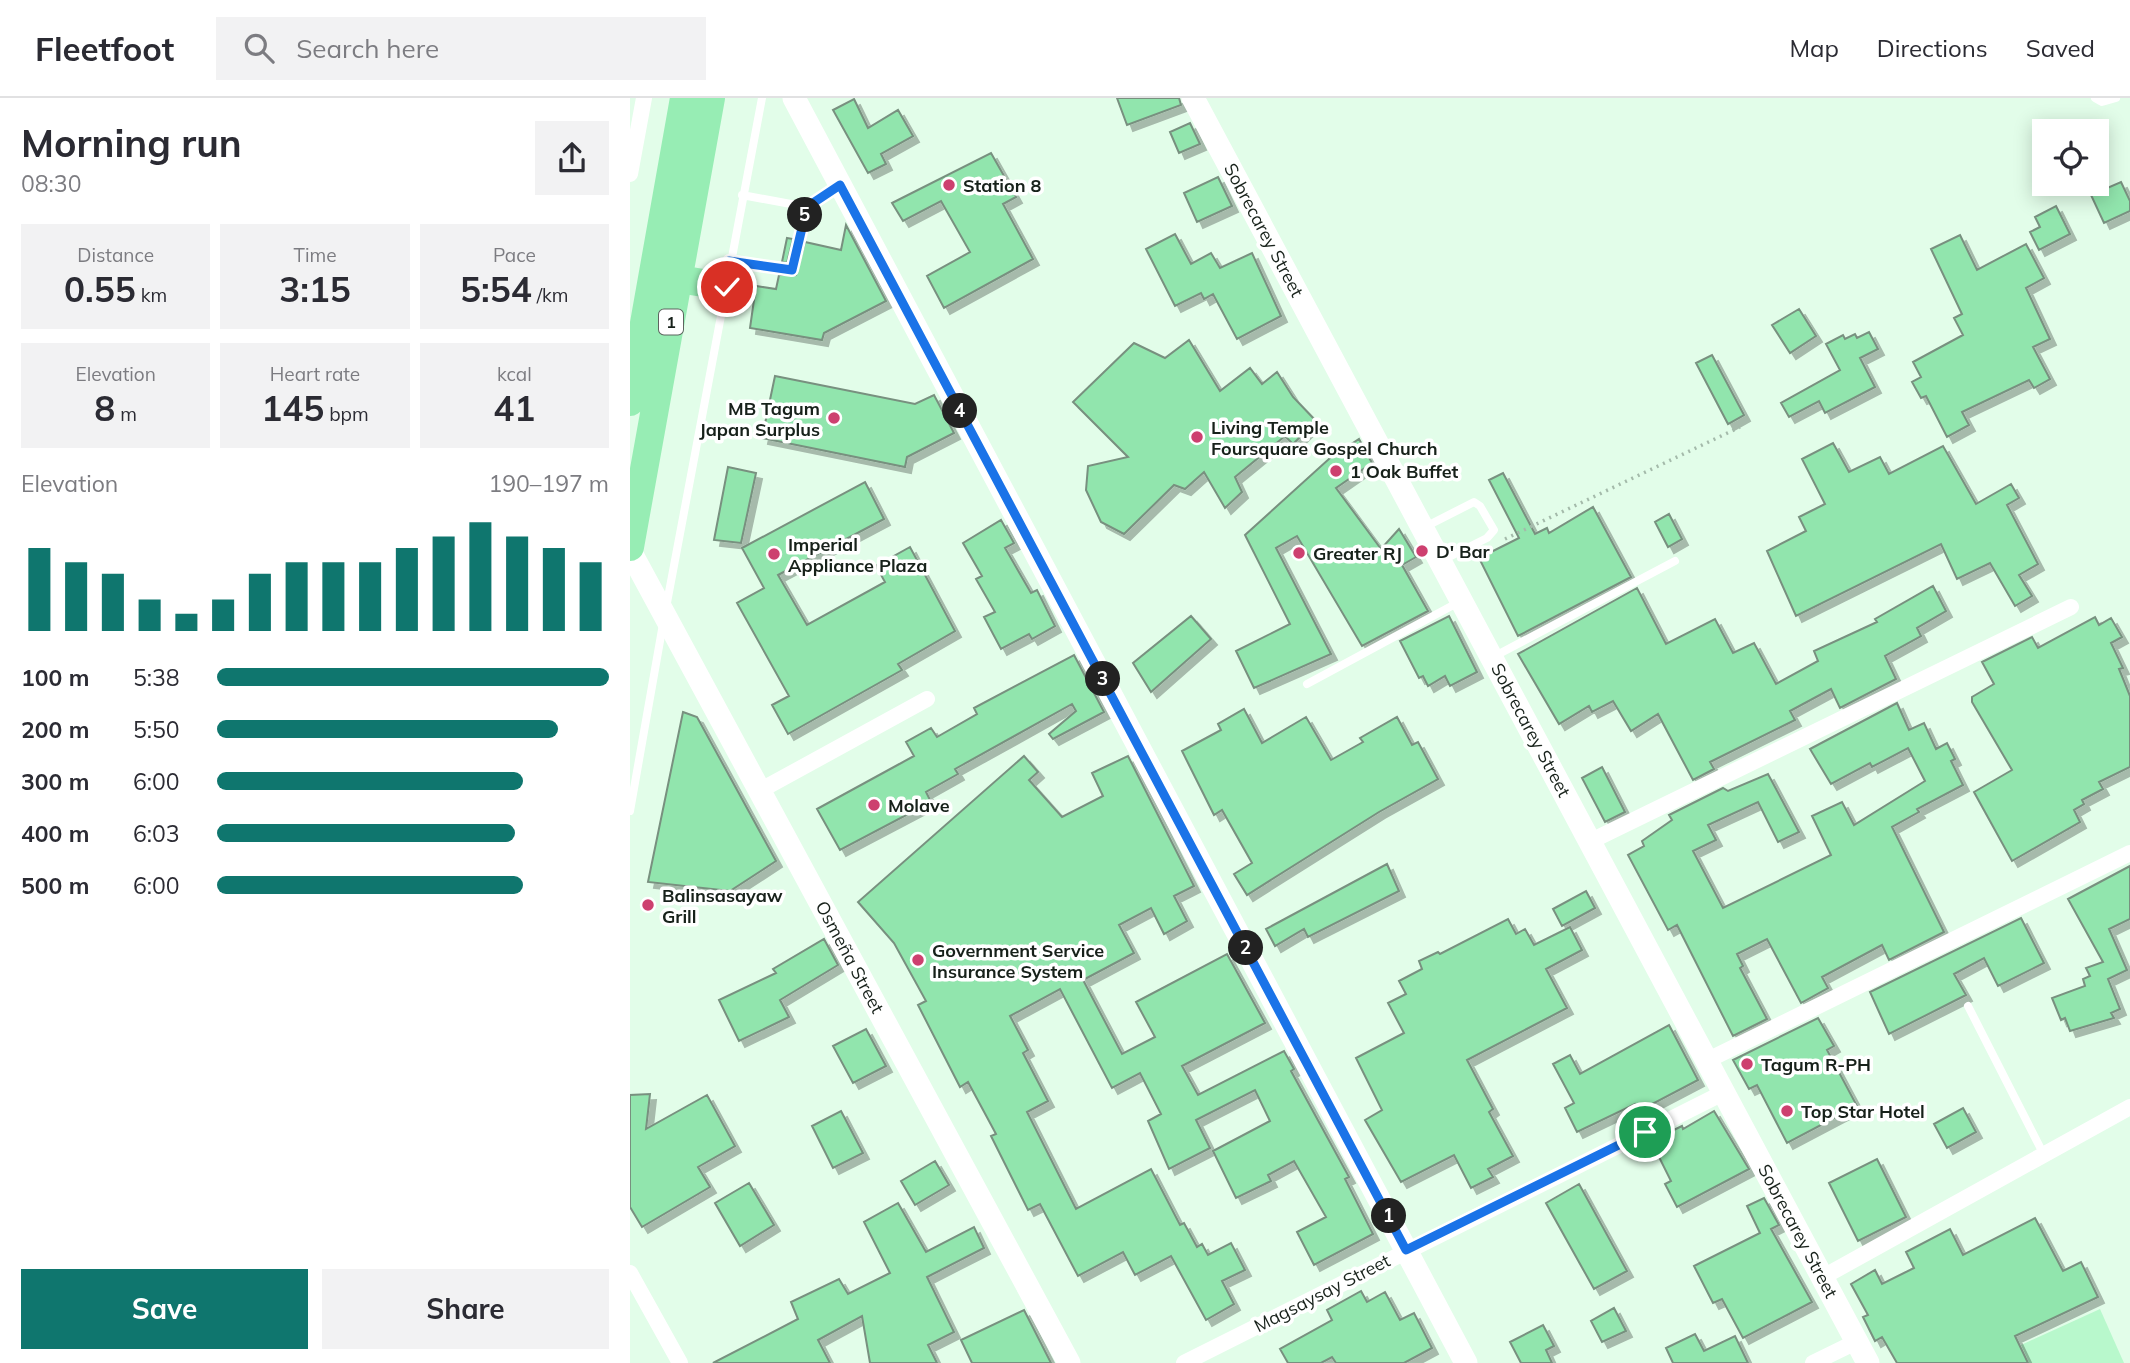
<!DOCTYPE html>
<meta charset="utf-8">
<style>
:root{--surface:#fff;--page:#f2f2f3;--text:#2b2b33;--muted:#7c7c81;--line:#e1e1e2;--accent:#0f766e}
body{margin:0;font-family:Mulish,sans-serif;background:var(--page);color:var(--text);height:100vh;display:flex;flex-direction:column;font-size:26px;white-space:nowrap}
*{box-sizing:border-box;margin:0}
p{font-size:23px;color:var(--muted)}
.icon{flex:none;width:38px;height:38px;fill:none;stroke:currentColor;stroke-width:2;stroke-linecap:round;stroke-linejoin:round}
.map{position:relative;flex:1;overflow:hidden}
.side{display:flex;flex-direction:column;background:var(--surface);width:630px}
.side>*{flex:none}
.tools{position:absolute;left:1402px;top:21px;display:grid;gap:14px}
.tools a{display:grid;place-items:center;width:77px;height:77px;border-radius:0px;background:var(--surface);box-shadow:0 4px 18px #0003;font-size:35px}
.pin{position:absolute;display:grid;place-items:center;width:60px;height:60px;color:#fff;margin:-30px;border:4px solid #fff;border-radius:50%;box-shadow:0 2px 7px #0007}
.km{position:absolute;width:35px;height:35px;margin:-18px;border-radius:50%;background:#222;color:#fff;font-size:19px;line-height:35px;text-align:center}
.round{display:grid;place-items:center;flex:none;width:74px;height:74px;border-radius:0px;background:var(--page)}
.overview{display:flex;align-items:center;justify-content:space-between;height:119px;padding:0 21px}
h1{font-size:38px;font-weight:700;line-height:52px}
.metrics{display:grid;grid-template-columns:repeat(3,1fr);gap:10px;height:119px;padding:7px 21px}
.metrics div{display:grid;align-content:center;border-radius:0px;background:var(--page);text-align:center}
.metrics b{font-size:35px;font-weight:700}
.metrics small{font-size:19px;font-weight:400}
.metrics p{font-size:19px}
.chart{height:196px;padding:14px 21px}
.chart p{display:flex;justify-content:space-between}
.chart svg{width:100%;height:126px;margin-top:7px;stroke:var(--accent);stroke-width:6}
.button{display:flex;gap:14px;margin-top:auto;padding:14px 21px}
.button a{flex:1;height:80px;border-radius:0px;background:var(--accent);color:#fff;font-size:28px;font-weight:700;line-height:80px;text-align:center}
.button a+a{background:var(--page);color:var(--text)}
ul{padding:0 21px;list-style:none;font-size:23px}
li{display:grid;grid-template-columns:112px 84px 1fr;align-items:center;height:52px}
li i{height:18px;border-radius:9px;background:var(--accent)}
header{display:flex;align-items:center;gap:42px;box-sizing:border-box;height:98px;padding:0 35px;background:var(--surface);border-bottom:2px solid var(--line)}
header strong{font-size:33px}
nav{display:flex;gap:38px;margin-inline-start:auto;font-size:24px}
.search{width:490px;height:63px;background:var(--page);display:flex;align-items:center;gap:18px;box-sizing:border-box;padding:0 24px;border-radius:0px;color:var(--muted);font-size:26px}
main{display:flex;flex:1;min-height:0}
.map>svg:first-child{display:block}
.green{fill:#b8f8cc}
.building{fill:#91e5ad;stroke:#78907f;stroke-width:2;filter:url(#shadow)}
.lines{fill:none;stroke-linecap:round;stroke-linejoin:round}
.path{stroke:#a4baaa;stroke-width:3.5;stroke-dasharray:2 5;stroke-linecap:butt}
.lane{stroke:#fff;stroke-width:8}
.street{stroke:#fff;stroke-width:16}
.secondary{stroke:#fff;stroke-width:23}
.highway{stroke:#97edb4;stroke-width:28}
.route-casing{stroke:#fff;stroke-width:14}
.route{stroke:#1a73e8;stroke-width:9}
.poi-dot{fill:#cd406f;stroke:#fff;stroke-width:2.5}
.labels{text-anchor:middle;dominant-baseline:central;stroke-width:7;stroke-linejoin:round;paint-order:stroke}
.shield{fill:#fff;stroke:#5d645f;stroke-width:2}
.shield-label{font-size:16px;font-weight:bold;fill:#17211a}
.poi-label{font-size:18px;font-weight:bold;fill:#17211a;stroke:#fff;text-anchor:start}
.street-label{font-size:18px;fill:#17211a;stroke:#fff}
</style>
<header>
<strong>Fleetfoot</strong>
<div class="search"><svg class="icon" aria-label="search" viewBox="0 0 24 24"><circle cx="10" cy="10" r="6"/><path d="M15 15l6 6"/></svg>Search here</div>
<nav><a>Map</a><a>Directions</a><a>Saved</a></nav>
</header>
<main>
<section class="side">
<div class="overview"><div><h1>Morning run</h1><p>08:30</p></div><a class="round"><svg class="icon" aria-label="share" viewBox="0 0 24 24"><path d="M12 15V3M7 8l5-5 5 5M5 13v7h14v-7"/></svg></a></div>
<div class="metrics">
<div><p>Distance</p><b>0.55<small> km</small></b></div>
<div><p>Time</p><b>3:15</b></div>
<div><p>Pace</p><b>5:54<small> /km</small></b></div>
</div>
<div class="metrics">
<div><p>Elevation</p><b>8<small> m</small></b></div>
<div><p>Heart rate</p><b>145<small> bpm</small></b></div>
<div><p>kcal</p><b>41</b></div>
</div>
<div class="chart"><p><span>Elevation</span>190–197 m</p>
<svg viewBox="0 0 160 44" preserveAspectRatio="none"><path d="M5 44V15M15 44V20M25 44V24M35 44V33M45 44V38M55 44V33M65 44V24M75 44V20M85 44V20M95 44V20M105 44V15M115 44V11M125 44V6M135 44V11M145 44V15M155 44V20"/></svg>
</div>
<ul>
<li><b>100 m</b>5:38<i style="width:100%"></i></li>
<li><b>200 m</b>5:50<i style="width:87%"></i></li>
<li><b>300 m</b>6:00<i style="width:78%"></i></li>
<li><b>400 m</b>6:03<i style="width:76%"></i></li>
<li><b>500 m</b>6:00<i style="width:78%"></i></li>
</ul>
<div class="button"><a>Save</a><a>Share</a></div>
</section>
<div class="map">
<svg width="1500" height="1265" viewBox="0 0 1500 1265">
<defs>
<filter id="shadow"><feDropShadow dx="6" dy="6" stdDeviation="0" flood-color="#0004"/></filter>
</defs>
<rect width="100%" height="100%" fill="#e2fde9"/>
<path class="green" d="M1470 1211 1494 1265H1399L1391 1247Z"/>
<path class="building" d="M487 0H549L551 7 497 27Z
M224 1 238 30 268 12 283 38 251 56 256 66 238 75 203 12Z
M560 25 570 46 549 55 540 34Z
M361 55 386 99 373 106 403 161 314 210 297 178 340 154 311 103 273 123 262 105Z
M588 79 602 108 567 124 554 95Z
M1491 84 1500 103V113L1474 125 1461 97Z
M1426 108 1440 136 1409 152 1400 134 1410 129 1405 119Z
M216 127 256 203 194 235 192 242 120 230 126 188 146 191 149 177H166L175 144 211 152Z
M545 136 561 166 581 155 590 170 622 155 651 218 607 241 583 196 574 201 571 195 545 208 516 151Z
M1330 137 1347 172 1396 146 1414 180 1396 190 1420 241 1403 249 1420 281 1404 290 1399 282 1332 314 1339 327 1317 339 1296 298 1291 300 1282 284 1291 279 1283 264 1333 237 1324 220 1332 216 1301 151Z
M157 140 163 141 157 165 152 164Z
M1169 211 1186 238 1160 255 1142 227Z
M1239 234 1248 251 1230 260 1245 289 1195 315 1189 303 1159 319 1151 305 1210 272 1196 246 1213 237 1215 241 1225 236 1227 240Z
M559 242 590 293 620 270 632 286 647 274 663 299 686 323 663 346 655 338 605 379 612 394 595 410 574 374 555 391 544 387 494 436 471 424 456 392 458 368 498 359 443 304 504 245 535 260Z
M1082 257 1114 317 1098 326 1066 265Z
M145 278 285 306 304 297 324 335 277 359 275 369 132 340Z
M729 341 742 365 706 390 751 451 769 431 786 459 772 467 798 513 732 548 667 438 646 450 701 556 624 590 606 553 660 526 615 437 700 360Z
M1203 345 1219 374 1250 359 1259 376 1313 348 1346 406 1381 386 1389 400 1377 407 1408 466 1389 477 1402 498 1385 508 1360 465 1327 481 1311 446 1166 518 1137 453 1176 433 1169 419 1195 406 1172 361Z
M98 369 126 375 111 445 84 442Z
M873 375 905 436 917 430 919 435 963 409 1001 479 888 538 849 460 889 440 859 382Z
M235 384 254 421 148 477 177 527 255 484 246 468 280 449 325 533 268 566 272 572 158 636 142 607 159 598 107 505 134 490 112 450Z
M1039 416 1052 441 1038 449 1025 424Z
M371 422 384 445 375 450 401 495 407 492 425 528 402 541 399 536 371 551 354 519 365 514 346 481 352 478 333 445Z
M1303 488 1316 513 1287 530 1291 538 1255 558 1266 581 1210 610 1201 591 1160 613 1165 622 1080 664 1084 671 1063 682 1028 616 1001 633 983 603 962 614 959 608 929 626 888 556 1007 490 1036 546 1085 521 1103 555 1124 545 1146 586 1188 563 1184 553 1247 524 1245 521Z
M561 518 581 541 521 594 503 565Z
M819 518 847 574 820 588 815 578 798 588 793 578 789 580 770 543Z
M1465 519 1469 527 1481 520 1492 539 1481 545 1493 570 1489 571 1500 598V669L1469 684 1473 691 1452 702 1454 706 1444 712 1450 724 1382 763 1344 694 1382 672 1342 604V599L1364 586 1352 564 1402 539 1408 550Z
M444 557 474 614 423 641 419 636 446 613 442 606 325 671 328 676 296 694 301 704 210 752 187 711 284 658 276 644 301 630 307 639 347 616 344 610Z
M1267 605 1279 632 1294 625 1306 651 1317 645 1325 661 1321 663 1333 687 1287 711 1289 714 1262 729 1314 834 1259 862 1252 847 1192 879 1198 890 1171 905 1137 841 1107 856 1113 868 1110 870 1137 921 1103 938 1047 827 1038 832 998 757 1014 748 1012 743 1042 722 1039 717 1093 690 1098 693 1138 676 1169 734 1148 744 1128 704 1078 727 1086 742 1063 753 1093 810 1201 757 1182 718 1212 704 1224 727 1295 683 1278 650 1242 669 1240 665 1201 686 1180 651Z
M614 611 632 645 676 619 701 662 733 644 730 640 767 619 782 647 788 644 808 681 749 714 617 797 604 776 622 765 592 712 584 717 552 653 591 632 588 626Z
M53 614 67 619 146 763 100 793 18 784Z
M394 658 408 674 399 682 432 719 473 698 462 675 498 658 564 788 544 798 557 823 534 836 521 810 489 827 504 855 453 882 492 956 525 939 506 904 597 856 635 925 552 968 568 997 654 953 664 971 661 973 719 1079 715 1081 743 1136 684 1167 667 1134 696 1119 664 1063 638 1077 641 1083 606 1100 583 1053 640 1023 625 992 566 1022 580 1050 539 1071 518 1023 531 1016 510 975 482 990 430 891 380 918 398 952 393 955 418 1003 397 1014 446 1111 521 1071 550 1127 554 1125 567 1149 572 1146 578 1157 601 1145 615 1172 592 1183 604 1206 576 1222 541 1158 505 1177 493 1154 448 1178 410 1106 398 1112 361 1038 366 1036 338 984 330 989 288 907 296 903 264 845 228 804Z
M972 669 995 714 975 724 952 680Z
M757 766 769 793 678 839 674 831 645 848 636 831Z
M1500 768V821L1479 831 1497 872 1478 881 1490 911 1481 915 1484 920 1440 933 1435 920 1431 922 1422 900 1455 888 1453 881 1460 878 1456 870 1473 864 1438 801Z
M956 793 965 810 932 828 923 811Z
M1391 820 1414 865 1368 888 1354 860 1324 876 1336 897 1259 936 1240 894Z
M878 821 886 836 895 831 904 847 940 829 952 852 916 871 937 910 837 962 863 1011 859 1014 883 1058 858 1071 863 1079 841 1090 824 1057 771 1084 735 1022 752 1012 726 960 774 935 758 905 776 896 769 883 792 871 789 863 808 854 810 856Z
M194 841 208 867 150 902 159 919 109 943 89 902 146 875 143 871Z
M1188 920 1204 948 1197 952 1227 1008 1157 1045 1127 987 1119 991 1103 962Z
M1039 927 1068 982 1009 1013 1005 1006 947 1034 935 1010 944 1005 923 966 940 957 950 976Z
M236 931 256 968 223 985 203 948Z
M20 996 16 1031 77 997 105 1048 68 1069 80 1089 12 1129 0 1109V997Z
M1333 1010 1346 1034 1317 1050 1304 1026Z
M211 1013 233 1055 203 1070 182 1028Z
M1084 1013 1119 1071 1047 1109 1035 1086 1041 1083 1021 1043 1052 1028 1053 1031Z
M1247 1061 1276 1119 1228 1143 1199 1085Z
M305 1063 319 1087 285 1107 271 1083Z
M119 1085 144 1127 110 1148 85 1105Z
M949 1086 997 1173 964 1191 916 1105Z
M1134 1100 1149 1127 1141 1131 1182 1204 1113 1240 1092 1201 1083 1205 1064 1168 1130 1135 1117 1108Z
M268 1105 296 1154 344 1129 354 1150 297 1179 324 1234 298 1247 307 1265H240L232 1218 188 1242 200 1265H83L168 1221 161 1204 209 1181 218 1196 260 1175 234 1124Z
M1405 1120 1433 1173 1451 1164 1468 1199 1385 1238 1398 1265H1267L1252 1239 1245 1243 1233 1219 1238 1217 1221 1186 1245 1172 1252 1186 1284 1170 1276 1154 1320 1131 1333 1157Z
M731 1193 737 1204 755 1194 770 1222 784 1215 802 1250 774 1265H706L702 1259 691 1265H658L650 1251 702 1222 697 1212Z
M984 1210 996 1233 972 1244 961 1223Z
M394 1212 421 1265H342L331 1242Z
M913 1227 924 1248 916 1252 922 1265H891L880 1244Z
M1065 1236 1074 1253 1105 1238 1118 1265H1043L1036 1250Z"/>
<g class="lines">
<path class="path" d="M875 441 1110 329"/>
<path class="lane" d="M1465 0 1472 4 1486 0
M112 97 177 109
M99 163 162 172 177 109 207 88
M793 430 844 404 850 408 864 432 857 440 811 463
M36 510 132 0
M865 558 1045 463
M677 586 829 504
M0 713 33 526
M1338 908 1413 1055"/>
<path class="street" d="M0 76 14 0
M131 692 297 601
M961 743 1441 509
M1078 962 1500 755
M0 1175 50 1265
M1193 1179 1500 1009
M554 1265 1095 994
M1183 1265 1226 1244"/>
<path class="secondary" d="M164 0 836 1265
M563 0 1238 1265
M0 453 439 1265"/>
<path class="highway" d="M49 181 97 189
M0 304 54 0
M0 449 81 0"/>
</g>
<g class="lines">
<defs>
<path id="route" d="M97 189 99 163 162 172 177 109 210 87 776 1152 1015 1034"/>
</defs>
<use href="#route" class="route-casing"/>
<use href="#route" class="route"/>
</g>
<g class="poi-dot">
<circle cx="319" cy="87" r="7"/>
<circle cx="204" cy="320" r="7"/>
<circle cx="567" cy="339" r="7"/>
<circle cx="706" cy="373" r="7"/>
<circle cx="792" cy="453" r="7"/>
<circle cx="669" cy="455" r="7"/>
<circle cx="144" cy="456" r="7"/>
<circle cx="244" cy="707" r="7"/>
<circle cx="18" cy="807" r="7"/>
<circle cx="288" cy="862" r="7"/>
<circle cx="1117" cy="966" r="7"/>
<circle cx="1157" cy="1013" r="7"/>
</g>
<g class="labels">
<rect class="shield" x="29" y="211.5" width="24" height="25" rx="5"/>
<g class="shield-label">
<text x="41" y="224">1</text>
</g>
<g class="poi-label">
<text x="333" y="87">Station 8</text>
<text x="190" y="310" text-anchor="end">MB Tagum<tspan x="190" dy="21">Japan Surplus</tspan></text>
<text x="581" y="329">Living Temple<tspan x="581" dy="21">Foursquare Gospel Church</tspan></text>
<text x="720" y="373">1 Oak Buffet</text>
<text x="158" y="446">Imperial<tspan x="158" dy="21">Appliance Plaza</tspan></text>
<text x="806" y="453">D' Bar</text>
<text x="683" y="455">Greater RJ</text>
<text x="258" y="707">Molave</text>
<text x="32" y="797">Balinsasayaw<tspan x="32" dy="21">Grill</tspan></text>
<text x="302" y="852">Government Service<tspan x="302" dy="21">Insurance System</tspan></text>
<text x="1131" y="966">Tagum R-PH</text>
<text x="1171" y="1013">Top Star Hotel</text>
</g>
<g class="street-label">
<text transform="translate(634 132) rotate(62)">Sobrecarey Street</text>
<text transform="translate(901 632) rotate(62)">Sobrecarey Street</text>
<text transform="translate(220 859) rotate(62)">Osmeña Street</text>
<text transform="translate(1168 1133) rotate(62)">Sobrecarey Street</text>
<text transform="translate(692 1195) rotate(-27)">Magsaysay Street</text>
</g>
</g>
</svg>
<div class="tools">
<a><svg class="icon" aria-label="locate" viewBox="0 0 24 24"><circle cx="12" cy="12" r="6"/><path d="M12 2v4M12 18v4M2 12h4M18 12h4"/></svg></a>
</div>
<div class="pin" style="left:1015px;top:1034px;background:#1e9e55"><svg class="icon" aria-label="arrive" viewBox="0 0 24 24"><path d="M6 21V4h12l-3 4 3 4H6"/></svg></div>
<div class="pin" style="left:97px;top:189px;background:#d93025"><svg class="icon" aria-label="check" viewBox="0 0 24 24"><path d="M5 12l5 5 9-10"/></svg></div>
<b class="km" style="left:759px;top:1118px">1</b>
<b class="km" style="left:616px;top:850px">2</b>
<b class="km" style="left:473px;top:581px">3</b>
<b class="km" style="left:330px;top:313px">4</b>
<b class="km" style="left:175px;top:117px">5</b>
</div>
</main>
